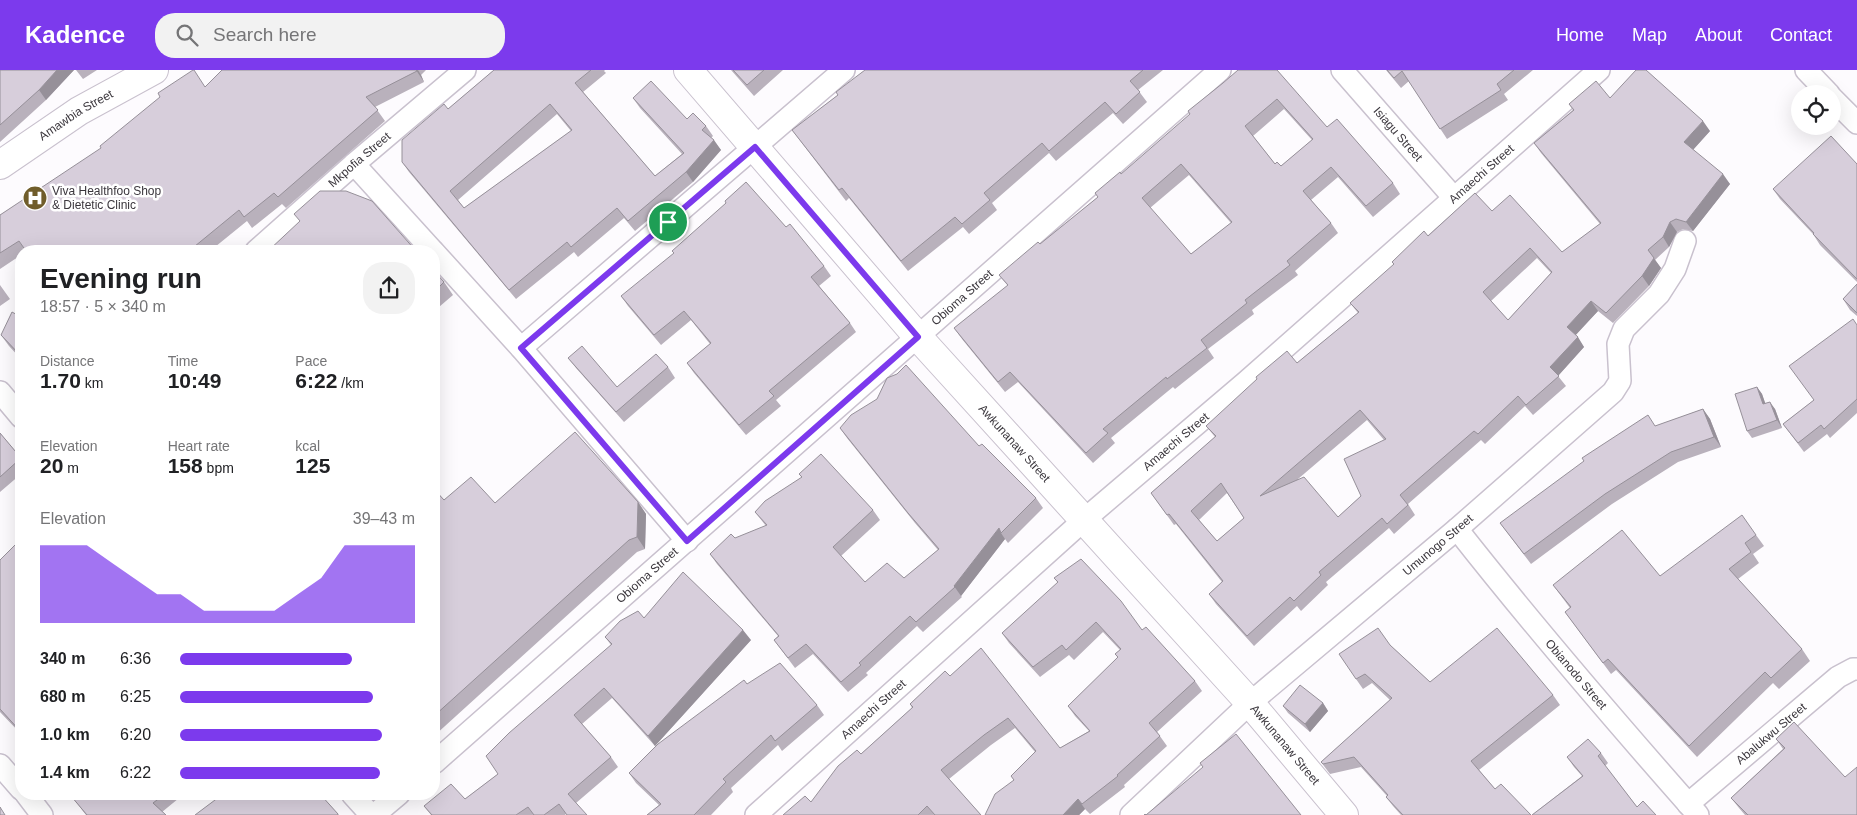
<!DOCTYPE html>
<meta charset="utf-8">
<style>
:root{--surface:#fff;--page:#f2f2f2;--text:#202124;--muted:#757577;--accent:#7c3aed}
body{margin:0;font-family:Helvetica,sans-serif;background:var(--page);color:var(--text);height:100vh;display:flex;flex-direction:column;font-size:19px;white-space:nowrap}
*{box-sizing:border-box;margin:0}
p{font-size:16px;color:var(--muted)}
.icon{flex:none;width:28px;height:28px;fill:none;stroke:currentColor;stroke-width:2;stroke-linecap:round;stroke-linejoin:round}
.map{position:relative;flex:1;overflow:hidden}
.details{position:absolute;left:15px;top:175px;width:425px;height:555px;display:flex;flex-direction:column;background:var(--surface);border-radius:20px;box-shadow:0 5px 20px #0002}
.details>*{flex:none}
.controls{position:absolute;left:1791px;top:15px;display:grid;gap:10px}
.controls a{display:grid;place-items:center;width:50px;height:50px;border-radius:50%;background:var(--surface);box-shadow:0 5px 20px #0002;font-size:25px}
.pin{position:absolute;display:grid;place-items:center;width:42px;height:42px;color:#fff;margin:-21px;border:2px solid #fff;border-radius:50%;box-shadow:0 1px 5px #0007}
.round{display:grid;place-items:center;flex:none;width:52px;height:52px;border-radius:20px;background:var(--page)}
.overview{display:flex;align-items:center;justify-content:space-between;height:85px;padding:0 25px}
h1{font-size:28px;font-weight:800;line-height:38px}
.figures{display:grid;grid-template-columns:repeat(3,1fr);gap:8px;height:85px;padding:5px 25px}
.figures div{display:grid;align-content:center}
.figures b{font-size:21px;font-weight:800}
.figures small{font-size:14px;font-weight:400}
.figures p{font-size:14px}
.chart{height:140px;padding:10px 25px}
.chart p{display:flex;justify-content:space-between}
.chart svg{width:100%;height:90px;margin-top:5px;fill:var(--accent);opacity:.7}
ul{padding:0 25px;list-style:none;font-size:16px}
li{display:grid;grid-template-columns:80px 60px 1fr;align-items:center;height:38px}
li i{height:12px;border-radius:6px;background:var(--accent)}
header{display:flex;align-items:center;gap:30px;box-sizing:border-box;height:70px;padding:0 25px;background:var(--accent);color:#fff}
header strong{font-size:24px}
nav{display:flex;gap:28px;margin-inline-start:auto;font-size:18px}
.search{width:350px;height:45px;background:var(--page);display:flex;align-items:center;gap:12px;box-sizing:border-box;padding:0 18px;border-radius:20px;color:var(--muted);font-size:19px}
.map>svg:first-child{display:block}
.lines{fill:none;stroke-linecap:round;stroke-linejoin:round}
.street-casing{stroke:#c9c1ce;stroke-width:24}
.secondary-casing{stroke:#c9c1ce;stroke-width:30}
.street{stroke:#fff;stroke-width:21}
.secondary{stroke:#fff;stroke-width:28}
.wall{fill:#b9b1bc;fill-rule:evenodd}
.shaded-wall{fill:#969099}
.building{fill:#d7cedb;stroke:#969099;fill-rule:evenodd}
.route-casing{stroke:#fff;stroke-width:10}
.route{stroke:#7c3aed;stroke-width:6}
.labels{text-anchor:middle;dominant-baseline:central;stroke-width:5;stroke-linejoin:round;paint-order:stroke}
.street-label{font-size:12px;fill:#3b373d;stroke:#fff}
.poi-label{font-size:12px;fill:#3b373d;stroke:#fff;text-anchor:start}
</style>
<header>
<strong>Kadence</strong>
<div class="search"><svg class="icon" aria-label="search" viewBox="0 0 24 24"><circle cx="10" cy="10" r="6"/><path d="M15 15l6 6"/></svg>Search here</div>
<nav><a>Home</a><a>Map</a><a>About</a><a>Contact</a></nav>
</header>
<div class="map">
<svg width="1857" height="745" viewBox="0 0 1857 745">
<rect width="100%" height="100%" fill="#fdfbfe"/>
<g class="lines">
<defs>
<g id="street">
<path id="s1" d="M1342 0 1454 128"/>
<path d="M1806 0 1829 24"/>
<path d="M1832 28 1857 53"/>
<path d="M354 94 433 181"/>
<path id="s2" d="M256 181 354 94 465 0"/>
<path d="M434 182 521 278 687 471"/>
<path d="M521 278 844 0"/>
<path d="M0 322 21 347"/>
<path id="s3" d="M1457 459C1534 557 1615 651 1698 745"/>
<path id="s4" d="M434 693 1220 0"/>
<path d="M0 695 21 719"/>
<path d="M26 724 42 745"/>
<path d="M352 724 371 745"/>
<path id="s5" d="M1688 734 1838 607 1853 599H1857"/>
<path d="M374 745 399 724"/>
<path id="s6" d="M756 745 1085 449 1246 312 1599 0"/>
<path id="s7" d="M1131 745 1250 633 1457 459 1613 322 1620 311 1618 274 1624 259 1659 224 1675 199 1685 171"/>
</g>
<g id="secondary">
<path id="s8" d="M688 0 918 267 1250 633 1344 745"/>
<path id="s9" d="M0 95 79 41 154 0"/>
</g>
</defs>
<use href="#street" class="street-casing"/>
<use href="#secondary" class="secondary-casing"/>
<use href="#street" class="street"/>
<use href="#secondary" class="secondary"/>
</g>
<path class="wall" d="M0 0H74L46 30 0 72Z
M76 0H97L83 9Z
M222 0H426L421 5 424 12 375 37 385 51 286 138 282 134 252 158 247 151 210 181H21V185L0 199V145L205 17Z
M494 0H605L604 1 606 3 583 22 655 106 682 84 640 38 633 28 706 56 713 66 711 68 721 80 693 112 635 161 624 148 578 187 574 182 516 229 409 102 402 92 448 39ZM557 44 571 61 464 138 458 130Z
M731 0H783L754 26Z
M865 0H1163L1138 20 1147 32 1123 54 1113 43 1056 91 1049 83 992 133 997 140 969 164 963 157 908 201 849 128 846 131 792 60 838 25Z
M1238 0 1327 57 1393 113 1400 124 1373 147 1338 107 1311 130 1331 153 1338 163 1295 201 1298 205 1252 240 1254 244 1208 279 1214 288 1175 319 1173 317 1111 368 1115 373 1093 393 1018 312 1005 322 962 269 954 258 1008 216 999 205 1040 174 1098 127 1095 123 1121 104 1190 45ZM1284 39 1312 70 1281 96 1275 94 1253 66ZM1189 105 1231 153 1191 184 1150 138Z
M1386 0H1533L1504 24 1508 30 1447 69 1409 11 1401 18Z
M1610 28 1710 61 1693 80 1730 114 1693 161 1683 159 1677 162 1669 177 1655 190 1661 198 1649 216 1613 253 1598 241 1575 265 1584 277 1558 306 1566 316 1533 345 1525 336 1485 374 1481 370 1408 434 1415 445 1394 464 1389 458 1326 512 1328 515 1301 541 1297 536 1254 576 1216 534 1209 524 1222 512 1176 454 1174 455 1151 423 1215 367 1206 356 1297 293 1358 243 1350 233 1394 195 1392 192 1428 166 1492 141 1562 182 1600 154 1541 83 1534 73 1573 40 1569 34ZM1537 188 1551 203 1508 250 1491 231ZM1367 350 1384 370 1361 426 1338 447 1298 409ZM1227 423 1244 448 1217 471 1199 450Z
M1857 94V212L1820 175 1813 164 1780 129 1773 119Z
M786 157 824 196 831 206 819 216 850 253 856 262 776 330 781 336 746 365 694 303 687 293 710 274 691 250 661 275 628 236 621 226Z
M434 201 444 212 453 225 439 237 440 239 434 246Z
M1857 214V246L1850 240 1843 229Z
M0 215 10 229 0 236Z
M21 247V289L9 276 1 265Z
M1857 255V343L1830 368 1827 364 1804 382 1783 354 1814 330Z
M568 288 617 317 668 297 675 308 624 352 576 298Z
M1757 317 1762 324 1765 333 1775 339 1782 358 1752 368 1747 361Z
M1703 339 1710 349 1721 377 1678 392 1612 434 1531 494 1500 453 1656 356Z
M840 358 979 376 1036 428 1043 438 1008 473 1005 469 961 526 962 527 923 562 917 556 866 603 868 605 848 622 813 584 795 598 774 570 778 566 717 494 710 484 766 456 755 442 802 408 799 404 873 440 880 450 841 486 865 512 904 508 938 480 915 453 847 368Z
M0 363 21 388V404L0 422Z
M434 419 444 430 495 433 638 432 646 444 645 479 637 482 434 666Z
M1756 465 1764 476 1753 484 1759 493 1738 509 1802 579 1810 591 1779 619 1773 613 1697 687 1616 600 1611 604 1565 542 1570 538 1553 515 1660 506Z
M21 469V664L0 642V490Z
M1054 508 1142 560 1195 611 1202 621 1157 662 1167 676 1124 715 1125 717 1090 744 1085 739 1079 745H985L1014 710 1011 706 1035 682 1015 658 991 675 949 709 981 745H783L811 732 861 684 912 638 910 634 950 606 1060 678 1089 661 1075 646 1068 636 1118 588 1115 584 1120 580 1103 562 1074 590 1069 585 1040 607 1009 573 1002 563 1058 513Z
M644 548 751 570 655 676 612 628 582 654 611 687 618 697 576 733 565 745H431L424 736 465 729 498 704 611 575 605 567Z
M1391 576 1430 612 1553 625 1560 635 1479 700 1495 719 1531 745H1401L1393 736 1386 727 1387 726 1361 697 1330 704 1321 692 1390 630 1372 613 1363 619 1356 609Z
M747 614 817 635 824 645 782 681 778 675 731 718 733 722 711 745H647L659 735 636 713 629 703Z
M1323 633 1328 641 1310 662 1288 643 1283 636Z
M1776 669 1845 707 1857 745H1745L1739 738 1731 728 1783 679Z
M1601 683 1608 693 1605 696 1637 737 1532 745 1582 706 1574 697 1567 687Z
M70 724H184L162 742 166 745H86Z"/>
<path class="shaded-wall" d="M57 0H74L46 30 39 20Z
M416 0H418L421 5 424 12Z
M1703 51 1710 61 1691 82 1684 72Z
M714 70 721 80 693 112 686 102Z
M1723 104 1730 114 1693 161 1686 152Z
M1670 152 1677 162 1669 177 1663 167Z
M1648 180 1661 198 1649 216 1642 206Z
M1591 231 1598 241 1574 267 1567 257Z
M1578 267 1584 277 1557 307 1550 297Z
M1757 317 1762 324 1768 341 1763 334Z
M1770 332 1775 339 1782 358 1777 350Z
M1703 339 1710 349 1721 377 1714 367Z
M638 432 646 444 645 479 637 467Z
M999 458 1001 463 1005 469 961 526 954 516Z
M743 560 751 570 655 676 648 666Z
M1323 633 1328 641 1310 662 1305 654Z
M1078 729 1085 739 1079 745H1063Z"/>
<path class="building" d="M0 0H57L39 20 0 55Z
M193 0H194L205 17 222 0H416L417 1 366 27 378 40 278 127 274 123 244 147 239 140 189 181H26L19 171 0 183V145L101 78 100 76 160 27 158 23Z
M494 0H591L575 13 655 106 684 83 633 28 651 11 687 49 693 43 706 56 702 60 714 70 686 102 628 151 617 138 571 177 567 172 509 220 402 92V70L444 34 448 39ZM550 34 572 60 464 138 450 121Z
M733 0H764L747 15Z
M865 0H1143L1130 11 1140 22 1116 44 1105 32 1049 81 1042 73 984 123 990 130 962 154 955 147 901 191 842 118 839 120 792 60 838 25 836 22Z
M1238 0H1277L1327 57 1337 49 1393 113 1366 136 1331 97 1303 121 1331 153 1287 191 1290 195 1245 230 1247 233 1201 270 1207 278 1167 309 1166 307 1103 359 1108 363 1086 383 1010 302 998 312 954 258 1008 215 999 205 1038 172 1040 174 1098 127 1095 123 1120 102 1121 104 1190 44 1188 41 1223 13ZM1277 29 1313 69 1281 96 1277 92 1275 94 1245 56ZM1181 94 1232 152 1191 184 1142 128Z
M1387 0H1514L1497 14 1501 20 1440 59 1402 1 1394 8Z
M1636 0H1646L1703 51 1684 72 1723 104 1686 152 1676 149 1670 152 1663 167 1648 180 1654 188 1642 206 1606 243 1591 231 1567 257 1578 267 1550 297 1559 306 1526 335 1518 326 1478 364 1474 361 1400 425 1408 435 1387 454 1382 448 1319 502 1321 505 1294 531 1290 527 1247 566 1209 524 1223 511 1169 444 1167 445 1151 423 1216 366 1206 356 1257 309 1256 307 1287 281 1297 293 1359 242 1350 233 1394 194 1392 192 1424 161 1428 166 1475 123 1492 141 1510 125 1562 182 1601 153 1534 73 1574 40 1569 34 1596 11 1610 28ZM1530 178 1552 202 1508 250 1483 222ZM1360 340 1386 369 1344 389 1361 426 1338 447 1304 407 1260 426ZM1221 413 1244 448 1217 471 1191 441Z
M1831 66 1857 94V209L1813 164 1814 163 1773 119Z
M746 112 786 157 790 154 824 196 811 207 850 253 769 321 774 326 739 355 687 293 711 273 684 241 654 265 621 226 674 183 672 181 726 133 725 131Z
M320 121H346L372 131 416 181H268L300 151 294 144Z
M434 201 444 212 434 222Z
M1857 214V243L1843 229Z
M12 242 21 247V286L1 265Z
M1853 249 1857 255V329L1824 359 1821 355 1798 373 1783 354 1814 330 1789 296Z
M582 276 617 317 656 284 668 297 616 342 568 288Z
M906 295 979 376 982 374 1036 428 1001 463 999 458 954 516 955 517 916 552 910 546 859 593 861 595 841 612 806 574 788 588 774 570 779 566 710 484 731 464 735 468 767 455 755 442 765 431 802 407 799 404 821 384 873 440 833 477 865 512 887 493 904 508 939 479 908 443 840 358 851 345 877 329 887 308 897 304Z
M1757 317 1763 334 1770 332 1777 350 1747 361 1735 324Z
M1703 339 1714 367 1671 382 1605 424 1524 484 1500 453 1584 391 1582 388 1648 345 1655 356Z
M575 362 638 432 637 467 629 470 434 646V419L444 430 471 407 495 433Z
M0 363 21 388 0 407Z
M1742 445 1756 465 1745 473 1751 482 1729 499 1802 579 1771 608 1765 602 1689 676 1608 589 1603 593 1565 542 1571 537 1553 515 1622 460 1660 506Z
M21 469V662L0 639V490Z
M1081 489 1121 531 1142 560 1146 557 1195 611 1149 653 1160 666 1117 705 1118 706 1082 734 1078 729 1063 745H985L995 724 1014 710 1011 706 1036 681 1008 648 984 665 941 700 981 745H935L927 736 918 745H783L805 726 811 732 838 696 857 680 861 684 913 637 910 634 945 601 950 606 981 578 1060 678 1090 661 1068 636 1118 587 1115 584 1121 579 1096 552 1066 580 1062 575 1033 597 1002 563 1058 512 1054 508Z
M683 502 743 560 648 666 604 618 574 645 611 687 568 724 587 745H567L559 734 544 745H534L528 737 516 745H432L424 736 451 714 465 729 498 704 486 686 509 663 612 574 605 567 620 551 638 541 644 548Z
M1378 558 1390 575 1430 612 1497 558 1553 625 1471 691 1495 719 1501 714 1531 745H1403L1386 727 1388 725 1354 687 1323 694 1321 692 1392 628 1365 604 1356 609 1339 584Z
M780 593 817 635 775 671 771 665 723 709 726 712 694 745H647L661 734 629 703 658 674 744 610 747 614Z
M1300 615 1323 633 1305 654 1283 636Z
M1794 652 1845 707 1857 697V745H1748L1731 728 1785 678 1776 669Z
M1236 664 1301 745H1144L1145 744 1146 745 1203 697 1200 693Z
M1588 669 1601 683 1598 686 1637 737 1643 731 1656 745H1532L1583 706 1567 687Z
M72 724H165L153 733 166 745H87L71 726 73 725Z
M223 724H320L338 744V745H195Z
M0 737 5 745H0Z"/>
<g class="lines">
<defs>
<path id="route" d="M755 77 918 267 687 471 521 278Z"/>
</defs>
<use href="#route" class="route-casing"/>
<use href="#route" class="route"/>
</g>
<defs>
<symbol id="hospital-disc" viewBox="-11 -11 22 22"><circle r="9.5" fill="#705d2b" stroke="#fff"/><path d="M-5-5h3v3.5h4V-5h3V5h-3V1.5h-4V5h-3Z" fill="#fff"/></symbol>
</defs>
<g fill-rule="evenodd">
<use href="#hospital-disc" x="21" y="114" width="28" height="28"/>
</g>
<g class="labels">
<g class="street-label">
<text stroke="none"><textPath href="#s9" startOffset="91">Amawbia Street</textPath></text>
<text stroke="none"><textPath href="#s1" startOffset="85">Isiagu Street</textPath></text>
<text stroke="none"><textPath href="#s2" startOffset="138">Mkpofia Street</textPath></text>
<text stroke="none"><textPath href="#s6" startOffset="968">Amaechi Street</textPath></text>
<text stroke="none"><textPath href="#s4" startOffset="704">Obioma Street</textPath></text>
<text stroke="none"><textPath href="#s6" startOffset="562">Amaechi Street</textPath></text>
<text stroke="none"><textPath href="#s8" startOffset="496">Awkunanaw Street</textPath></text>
<text stroke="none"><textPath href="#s7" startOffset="409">Umunogo Street</textPath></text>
<text stroke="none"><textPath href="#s4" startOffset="284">Obioma Street</textPath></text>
<text stroke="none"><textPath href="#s3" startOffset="188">Obianodo Street</textPath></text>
<text stroke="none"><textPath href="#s6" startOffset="158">Amaechi Street</textPath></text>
<text stroke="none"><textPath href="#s5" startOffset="109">Abalukwu Street</textPath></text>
<text stroke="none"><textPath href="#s8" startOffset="901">Awkunanaw Street</textPath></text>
</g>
<g class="poi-label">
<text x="52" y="121">Viva Healthfoo Shop<tspan x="52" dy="14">&amp; Dietetic Clinic</tspan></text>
</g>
</g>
</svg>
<div class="controls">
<a><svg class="icon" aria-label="locate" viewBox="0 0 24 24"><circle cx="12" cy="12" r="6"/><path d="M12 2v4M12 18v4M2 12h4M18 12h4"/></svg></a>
</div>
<div class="pin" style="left:668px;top:152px;background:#1e9e55"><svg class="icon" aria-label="arrive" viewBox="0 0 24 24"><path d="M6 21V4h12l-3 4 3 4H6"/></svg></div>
<section class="details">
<div class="overview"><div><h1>Evening run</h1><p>18:57 · 5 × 340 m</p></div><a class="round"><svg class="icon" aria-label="share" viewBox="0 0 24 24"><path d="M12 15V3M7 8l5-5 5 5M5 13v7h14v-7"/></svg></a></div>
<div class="figures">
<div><p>Distance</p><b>1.70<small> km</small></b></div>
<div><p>Time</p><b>10:49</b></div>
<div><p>Pace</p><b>6:22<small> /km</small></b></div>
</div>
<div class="figures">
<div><p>Elevation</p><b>20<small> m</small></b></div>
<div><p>Heart rate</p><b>158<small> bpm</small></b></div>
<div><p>kcal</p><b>125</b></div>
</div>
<div class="chart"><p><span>Elevation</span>39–43 m</p>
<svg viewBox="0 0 160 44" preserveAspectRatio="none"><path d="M0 44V6L10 6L20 6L30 14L40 22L50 30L60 30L70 38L80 38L90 38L100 38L110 30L120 22L130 6L140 6L150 6L160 6V44z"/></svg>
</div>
<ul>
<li><b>340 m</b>6:36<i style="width:73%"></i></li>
<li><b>680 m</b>6:25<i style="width:82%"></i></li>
<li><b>1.0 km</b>6:20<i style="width:86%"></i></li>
<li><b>1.4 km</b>6:22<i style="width:85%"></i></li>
</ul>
</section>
</div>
